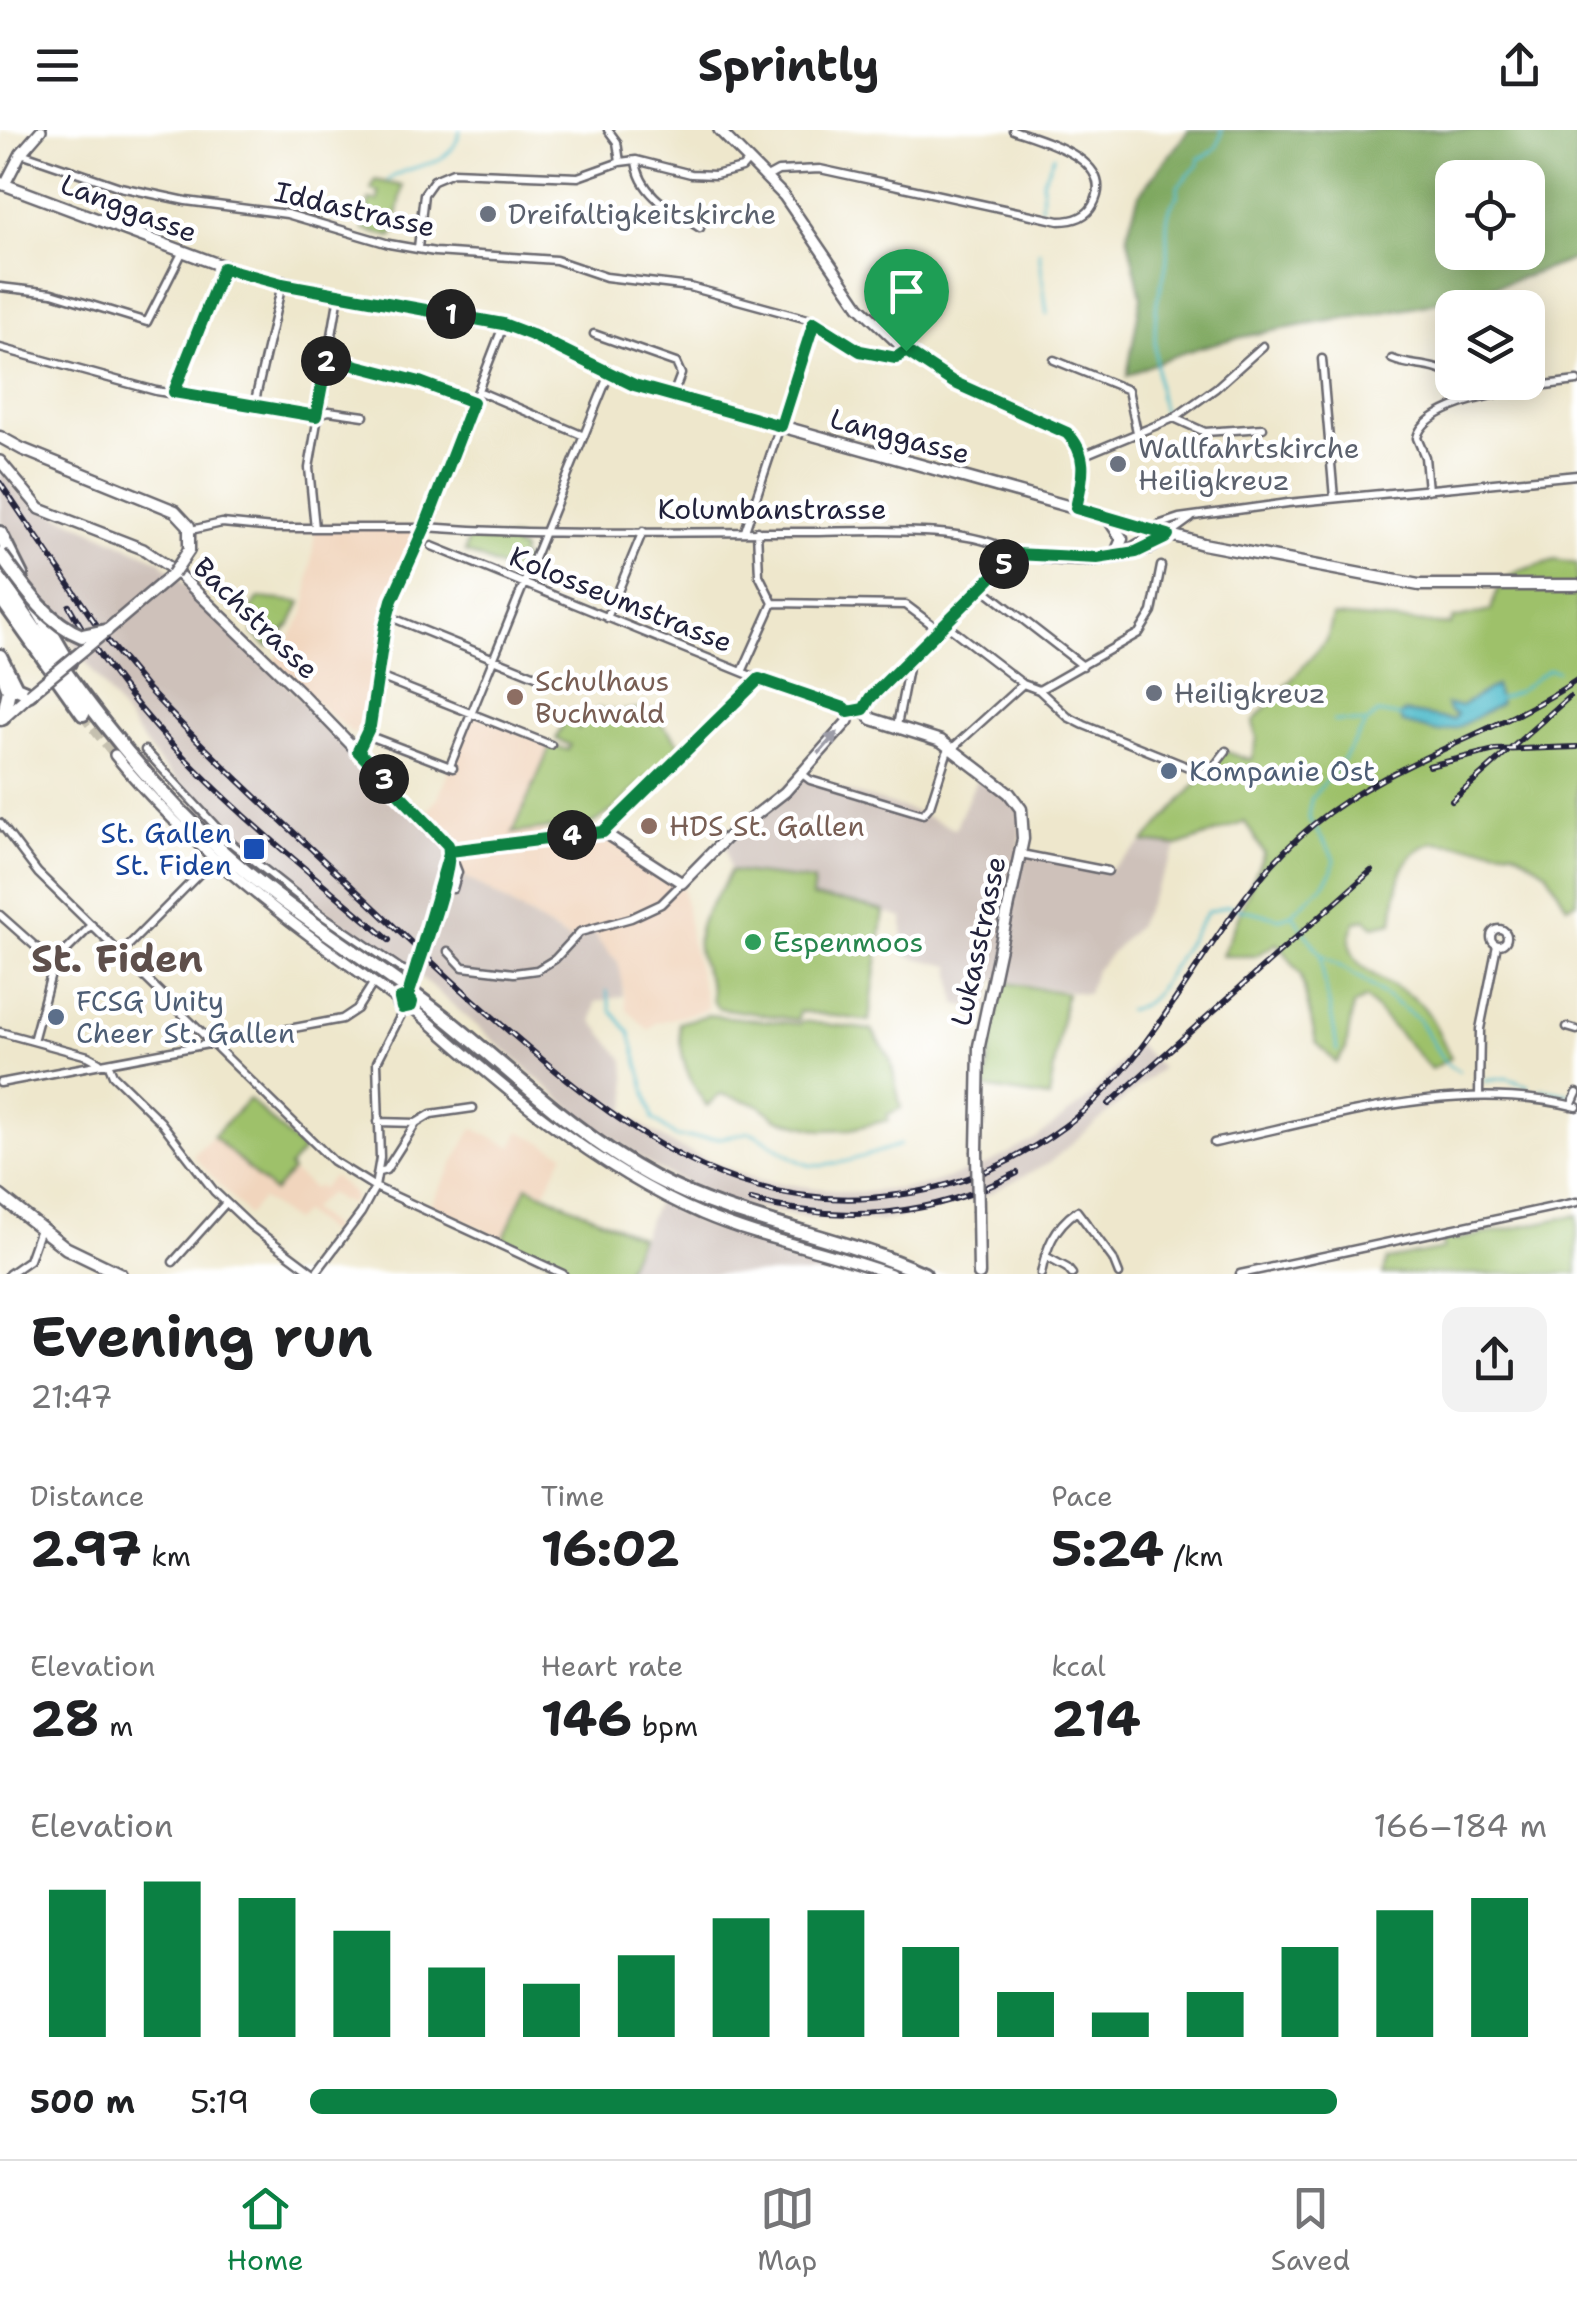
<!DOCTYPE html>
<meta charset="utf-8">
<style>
:root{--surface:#fff;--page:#f2f2f2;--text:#202124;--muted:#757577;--line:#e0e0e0;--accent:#0b8043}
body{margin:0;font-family:"Shantell Sans",sans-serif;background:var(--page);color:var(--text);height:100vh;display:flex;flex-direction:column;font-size:38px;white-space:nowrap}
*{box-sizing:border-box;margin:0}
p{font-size:32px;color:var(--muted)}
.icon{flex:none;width:55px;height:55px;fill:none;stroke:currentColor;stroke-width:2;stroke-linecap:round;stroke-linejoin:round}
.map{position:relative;height:1144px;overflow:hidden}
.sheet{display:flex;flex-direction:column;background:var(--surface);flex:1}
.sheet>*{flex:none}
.controls{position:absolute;left:1435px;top:30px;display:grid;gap:20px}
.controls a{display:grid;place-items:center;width:110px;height:110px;border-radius:20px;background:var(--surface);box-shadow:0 5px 25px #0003;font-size:50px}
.pin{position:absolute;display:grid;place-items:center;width:85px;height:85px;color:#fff;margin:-102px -42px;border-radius:50% 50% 50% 0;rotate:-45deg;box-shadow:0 0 10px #0007}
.pin .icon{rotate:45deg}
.km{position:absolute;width:50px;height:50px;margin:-25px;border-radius:50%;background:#222;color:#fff;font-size:28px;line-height:50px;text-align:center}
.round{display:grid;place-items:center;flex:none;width:105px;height:105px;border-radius:20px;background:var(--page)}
.overview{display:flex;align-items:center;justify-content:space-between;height:170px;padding:0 30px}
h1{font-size:55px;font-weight:700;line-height:75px}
.metrics{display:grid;grid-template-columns:repeat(3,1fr);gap:15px;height:170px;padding:10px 30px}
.metrics div{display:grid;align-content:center}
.metrics b{font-size:50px;font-weight:700}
.metrics small{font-size:28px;font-weight:400}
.metrics p{font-size:28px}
.chart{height:280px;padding:20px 30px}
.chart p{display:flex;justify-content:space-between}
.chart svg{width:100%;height:180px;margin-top:10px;stroke:var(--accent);stroke-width:6}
ul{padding:0 30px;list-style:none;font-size:32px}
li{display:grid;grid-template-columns:160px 120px 1fr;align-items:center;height:75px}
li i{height:25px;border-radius:12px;background:var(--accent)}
header{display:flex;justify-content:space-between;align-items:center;height:130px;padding:0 30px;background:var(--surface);font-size:45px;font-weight:700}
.tabs{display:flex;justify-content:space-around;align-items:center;height:140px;border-top:2px solid var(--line);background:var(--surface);font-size:28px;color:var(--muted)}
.tabs a{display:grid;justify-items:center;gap:5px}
.tabs .selected{color:var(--accent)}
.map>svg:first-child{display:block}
.built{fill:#f1d5bd}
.industrial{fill:#cec1ba}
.green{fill:#9ec16a;stroke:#607252;stroke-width:2.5;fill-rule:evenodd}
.forest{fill:#7ea75e;stroke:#50644c;stroke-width:2.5;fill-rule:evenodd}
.water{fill:#4fbbcb;stroke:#386e83;stroke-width:2.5}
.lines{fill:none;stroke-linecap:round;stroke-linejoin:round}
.stream{stroke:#4fbbcb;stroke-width:2.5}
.motorway-tunnel{stroke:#c5c0af;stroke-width:12;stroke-dasharray:12 6;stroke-linecap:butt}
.minor-casing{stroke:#69676e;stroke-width:11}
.tertiary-casing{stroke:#69676e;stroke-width:14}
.secondary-casing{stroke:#69676e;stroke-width:15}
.primary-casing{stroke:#69676e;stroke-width:16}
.motorway-casing{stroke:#69676e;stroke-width:18}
.minor{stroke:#fff;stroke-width:6}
.tertiary{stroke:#fff;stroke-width:9}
.secondary{stroke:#fff;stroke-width:10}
.primary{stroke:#fff;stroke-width:11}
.motorway{stroke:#fff;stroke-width:12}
.rail-casing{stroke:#22223b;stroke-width:6}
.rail{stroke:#fff;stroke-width:2.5;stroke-dasharray:8;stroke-linecap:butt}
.tertiary-bridge-casing{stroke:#69676e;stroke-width:14;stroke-linecap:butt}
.secondary-bridge-casing{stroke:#69676e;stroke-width:15;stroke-linecap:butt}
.motorway-bridge-casing{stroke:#69676e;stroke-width:18;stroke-linecap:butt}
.tertiary-bridge{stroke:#fff;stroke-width:9}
.secondary-bridge{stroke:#fff;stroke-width:10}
.motorway-bridge{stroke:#fff;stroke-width:12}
.oneway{fill:#9c9ca7}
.route-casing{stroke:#fff;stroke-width:20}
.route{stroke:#0b8043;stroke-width:12}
.worship-dot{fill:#6b7280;stroke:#fff;stroke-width:4}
.education-dot{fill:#8d6e63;stroke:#fff;stroke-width:4}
.service-dot{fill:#5c6f8a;stroke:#fff;stroke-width:4}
.transit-dot{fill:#1a4fb4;stroke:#fff;stroke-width:4}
.leisure-dot{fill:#2e9e5b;stroke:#fff;stroke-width:4}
.labels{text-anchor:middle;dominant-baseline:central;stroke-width:9;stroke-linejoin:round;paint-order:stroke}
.street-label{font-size:28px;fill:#22223b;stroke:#fff}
.worship-label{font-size:28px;fill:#5b616d;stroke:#fff;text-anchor:start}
.education-label{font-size:28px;fill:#785e54;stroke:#fff;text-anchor:start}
.service-label{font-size:28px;fill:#4e5e75;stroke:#fff;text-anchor:start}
.transit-label{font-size:28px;fill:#164399;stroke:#fff;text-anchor:end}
.leisure-label{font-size:28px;fill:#27864d;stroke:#fff;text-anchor:start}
.district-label{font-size:38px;font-weight:bold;fill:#5e4f4b;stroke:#fff}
</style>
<header><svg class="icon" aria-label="menu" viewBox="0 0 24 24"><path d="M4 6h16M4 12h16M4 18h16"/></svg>Sprintly<svg class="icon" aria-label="share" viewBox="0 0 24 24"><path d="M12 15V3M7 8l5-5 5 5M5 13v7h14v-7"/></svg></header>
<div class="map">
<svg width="1577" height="1144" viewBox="0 0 1577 1144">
<rect width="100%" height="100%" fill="#fff"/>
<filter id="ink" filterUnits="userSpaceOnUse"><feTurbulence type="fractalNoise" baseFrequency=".01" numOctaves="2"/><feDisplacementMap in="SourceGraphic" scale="20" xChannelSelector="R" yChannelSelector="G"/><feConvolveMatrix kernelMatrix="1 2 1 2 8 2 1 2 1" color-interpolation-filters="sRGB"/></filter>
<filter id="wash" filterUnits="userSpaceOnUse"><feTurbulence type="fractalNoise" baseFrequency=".0048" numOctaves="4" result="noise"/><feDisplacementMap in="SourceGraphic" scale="40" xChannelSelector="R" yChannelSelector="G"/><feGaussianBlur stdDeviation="2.25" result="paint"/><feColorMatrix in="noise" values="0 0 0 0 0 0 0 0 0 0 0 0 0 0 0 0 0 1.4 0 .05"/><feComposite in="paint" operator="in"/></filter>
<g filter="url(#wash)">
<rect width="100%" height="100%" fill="#eee7cc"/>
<path class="built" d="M425 397 393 470 377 546 362 599 353 604 272 535 305 483 315 400Z
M472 583 551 615 514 702 541 699 550 707 603 702 682 753 691 812 708 879 655 893 649 900 627 880 618 832 598 811 594 799 570 810 458 742 421 688 438 668Z
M473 998 512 1017 520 1001 564 1023 545 1062 528 1054 503 1109 431 1074Z
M213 1006 273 1062 292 1041 314 1059 317 1056 321 1059 333 1046 353 1064V1070L349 1074 343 1070 340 1072 329 1063 310 1079 333 1098 329 1103 303 1082 293 1091 262 1069 248 1085 193 1025Z"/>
<path class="industrial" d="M0 339 24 369 28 366 36 375 161 431 448 715 458 742 569 810 594 799 598 811 618 832 621 844 623 866 596 872 593 891 625 931 628 970 624 983 675 1016 759 1051 856 1063 919 1057 986 1035 1037 1008 1090 967 1137 914 1161 938 1050 1032 987 1065 920 1084 880 1091 810 1088 727 1074 656 1039 584 989 423 849 301 766 226 707 192 666 159 633 36 463 0 390Z
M980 641 1021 679 1020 724 1108 741 1144 712 1178 716 1137 796 1095 841 1088 864 994 849 987 881 956 874 951 836 903 825V788L848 772 812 768 813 751 730 741 725 709 801 643 810 650 919 683 955 699Z
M657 1071 696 1092 852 1137 850 1144H625Z"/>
<path class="green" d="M375 50 403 56 393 107 364 100 369 70 378 71 379 62 371 60Z
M468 409H517L515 417 522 420 520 428 529 431 522 447 465 422Z
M1555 430 1577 434V772L1567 776 1546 741 1514 720 1434 712C1397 723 1397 760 1393 792L1374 796 1365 789 1356 792C1328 841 1404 852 1425 879 1436 893 1443 913 1451 928L1431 939 1366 868 1353 876 1346 919 1336 933 1316 912 1301 845 1278 813 1255 826H1222L1264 723 1245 692 1178 716 1144 712 1226 621 1251 630 1257 609 1253 592 1327 510 1333 486 1451 495 1453 489 1491 481C1501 438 1516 443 1555 430ZM1494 557 1500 574 1438 602 1405 582 1453 590 1461 576Z
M259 468 301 472 291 494 268 517 253 503 256 498 245 487Z
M647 578 681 615 615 679 593 693 513 703 551 615 568 620 570 615 556 609 569 581 582 587 578 601 585 585 594 589 598 579 619 582Z
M730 741 814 751 812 768 848 772 884 781 869 891 799 881 798 890 718 878 712 870C713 854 703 840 699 824 691 787 720 769 730 741Z
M1002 852 1066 863 1049 968 985 958Z
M708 885 800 894 802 891 872 900 890 928 901 978 887 985 888 990 851 999 822 1000 778 989 757 974 721 964 707 976C687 950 680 926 679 893Z
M249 969 303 1021 289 1037 292 1041 273 1062 213 1006Z
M527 1056 640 1107 624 1144H580L503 1109Z
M1577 1085V1144H1383L1387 1130 1443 1119 1442 1112 1448 1107 1455 1110Z"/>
<path class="forest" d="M1189 0H1577V128C1529 146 1481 162 1431 173 1331 195 1219 199 1127 246L1141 167 1127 104 1139 64ZM1452 48H1528V122H1452Z"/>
<path class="water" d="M1495 556 1500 574 1456 598 1438 602 1403 593 1400 587 1405 582 1453 590 1457 584 1450 582 1446 575 1461 576Z"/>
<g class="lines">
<path class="stream" d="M388 50C414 30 452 41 460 0
M1041 77 1043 50 1054 25
M1039 121 1047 184
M1163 282C1155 254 1153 201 1157 172 1160 157 1167 141 1167 126 1168 104 1162 83 1178 66V56L1198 35 1199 28C1213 25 1221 14 1222 0
M1498 569 1517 562 1549 539 1557 541
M1333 591 1366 593
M1293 785 1321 825 1360 848 1418 889 1445 933 1459 941
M1321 825C1323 858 1334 887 1337 921
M607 861 611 880 630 903 653 989 677 1007 720 1008 750 1002C770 1010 787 1027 806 1034 825 1042 878 1021 900 1015
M1127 880 1141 876 1153 867 1207 782 1228 776 1280 788 1292 784 1323 755 1332 742 1334 727 1309 689 1311 669 1342 631 1366 593 1378 583 1402 587
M1485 951 1507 948 1528 956
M1541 958 1569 964"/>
</g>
</g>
<g filter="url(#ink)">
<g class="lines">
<path class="motorway-tunnel" d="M83 584 122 632"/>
<defs>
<path id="minor" d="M608 0 617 12 620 32
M21 23 120 57 186 71 287 84 389 114 435 122 556 130 606 147 690 157 815 191 860 221 896 228 906 221
M636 30C639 65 673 81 700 98
M767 47 778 41 820 39 1059 91C1073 91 1086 88 1093 75 1118 30 1042 10 1013 0
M418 118 424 64 434 50 453 42 578 47 620 32 636 30 691 44 715 45 742 38 749 30
M0 157 52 163 147 192 182 123
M594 204 676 233 681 244 673 265
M0 218 156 261 311 286 329 281 364 286
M327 229 420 252 473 272
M1322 229 1334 368
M1392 229C1409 237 1431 233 1452 245
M1054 230 1128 260 1137 302
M1464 252 1478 268
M478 261 584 306
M174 262 223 138
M254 275 282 154
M1174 288 1205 302 1263 298
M1082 326 1174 288 1216 258 1263 216
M1428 360 1425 327 1417 308C1425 268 1543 255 1577 251
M425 397C551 407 679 401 806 402 861 402 969 393 1015 424
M315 398 309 338 339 165
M191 400 222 393 273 398H416
M1155 400 1161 394 1179 388 1288 373 1577 345
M745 401 815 191
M757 401 759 445 773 473
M1169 404 1191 388
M432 416 759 549
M981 457 1083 536
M388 486 543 549
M607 488 643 401
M945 494 1023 554 1039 560 1068 587 1084 595 1203 643 1216 634 1226 621
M742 542 773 473 906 475 938 499
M377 546 551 615
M1039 560 1139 503 1152 482 1161 436
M897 596 909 533
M367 605 453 638
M145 620 231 713 322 785 401 839 414 844
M357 621 370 596 385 496 393 470 425 397 503 196
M450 636 609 244
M801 643 810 650 923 684 930 676 947 623 1023 554
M0 693 38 743 333 1031 375 1057 563 1144
M450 722 458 742 453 759
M1021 724 1108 741
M0 785 54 833
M1491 807a8 8 0 1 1 16 0a8 8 0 1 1-16 0Z
M448 821 463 837 514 843 537 840 555 829 580 802 631 788 661 774 682 753
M120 824 213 730
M1567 897 1577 900
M0 902 88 926 99 932
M33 911 54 833 92 795
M108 933 113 945 161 992 214 1061 251 1096 315 1144 361 1083 375 1057 380 1028 377 932 404 879
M0 953 342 889 357 879 374 852
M1479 965 1480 899 1497 815
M1571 976 1577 963
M378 992 416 993 386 1040 379 1042
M416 993 431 984 473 978
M1214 1013C1332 988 1457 947 1577 977
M1045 1126 1067 1138 1072 1144
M173 1132 226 1073
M9 1144 29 1130 40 1099
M1041 1144C1046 1118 1054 1097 1077 1081L1113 1129 1119 1144
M1240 1144 1577 1072"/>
<path id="tertiary" d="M719 0 784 66 859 176 906 221 953 251 1056 296 1071 307 1081 322 1084 336 1076 378
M5 54 21 23 41 0
M0 331 40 379 143 419 175 441 302 564 448 715 450 721
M115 625C198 727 294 795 399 871
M603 702 759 549 844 578 848 582
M450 721 603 702 682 753 725 709 785 662 848 591V582
M437 771 450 721
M398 872a7 7 0 1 1 14 0a7 7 0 1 1-14 0Z
M411 876C499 955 593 1037 702 1084 763 1110 829 1121 891 1144"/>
<path id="secondary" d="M0 53 249 146 503 195 532 205 634 255 1203 414 1419 455H1577
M0 307 22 319 175 381 189 396V420
M1108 388 1122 409 1115 425
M1126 422 1147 410 1155 400
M106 501 173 444
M1 590 30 564
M977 1021 979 916 1023 709 1021 679 1009 663 941 611 872 589 865 582 864 576 1012 426C1026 422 1037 427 1051 428 1082 432 1147 429 1168 405
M978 1082 979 1144"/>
<path id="primary" d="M0 1066 66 1118 120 1144"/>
<path id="motorway" d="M0 403 21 445
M0 448C66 546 135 644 224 723 292 784 371 830 443 886 512 941 575 1005 653 1047 739 1093 836 1104 924 1144
M0 467 83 584
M31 468 69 533
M0 526 16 558 30 564
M0 536 9 560 3 588"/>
</defs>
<use href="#minor" class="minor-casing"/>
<use href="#tertiary" class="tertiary-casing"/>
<use href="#secondary" class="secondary-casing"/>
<use href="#primary" class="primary-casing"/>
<use href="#motorway" class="motorway-casing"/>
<use href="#minor" class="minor"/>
<use href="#tertiary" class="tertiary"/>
<use href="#secondary" class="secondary"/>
<use href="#primary" class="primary"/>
<use href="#motorway" class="motorway"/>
<defs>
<path id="rail" d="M0 353 109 513 145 556C219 636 302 709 381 784 432 833 483 880 537 925 643 1015 752 1086 898 1065 959 1057 1016 1032 1065 996 1171 916 1211 778 1314 694 1393 630 1493 606 1577 550
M69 476C146 614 271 709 389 810
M1429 636 1495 620 1577 617
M1452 671 1569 567
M1109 974 1371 741
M751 1070C842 1095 934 1087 1017 1043"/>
</defs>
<use href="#rail" class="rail-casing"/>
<use href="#rail" class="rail"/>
<defs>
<path id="tertiary-bridge" d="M408 865 437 771"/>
<path id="secondary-bridge" d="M173 444 189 420
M30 564 105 502
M977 1021 978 1082"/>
<path id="motorway-bridge" d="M0 424C22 454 46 492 82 506L106 501"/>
</defs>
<use href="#tertiary-bridge" class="tertiary-bridge-casing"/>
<use href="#secondary-bridge" class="secondary-bridge-casing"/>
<use href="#motorway-bridge" class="motorway-bridge-casing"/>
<use href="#tertiary-bridge" class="tertiary-bridge"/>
<use href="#secondary-bridge" class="secondary-bridge"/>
<use href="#motorway-bridge" class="motorway-bridge"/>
</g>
<defs><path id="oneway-solid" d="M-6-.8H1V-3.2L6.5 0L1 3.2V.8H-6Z" transform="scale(2.5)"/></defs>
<use class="oneway" href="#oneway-solid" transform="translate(828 613) rotate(-48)"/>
</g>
<g class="lines" filter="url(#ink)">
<defs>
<path id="route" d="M906 221 896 228 860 221 814 192 781 296 634 255 532 205 503 194 282 154 223 138 174 262 316 286 327 228 420 252 473 272 425 397 392 470 385 496 370 596 358 621 448 715C455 739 417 836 408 866L400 869 402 878 411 876 412 872 408 866V865L450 721 603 702 759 549 844 578 848 582 864 579 870 568 1015 424 1097 428 1136 422 1165 408 1168 405 1076 378C1082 349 1090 326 1067 303L953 252 906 221"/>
</defs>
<use href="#route" class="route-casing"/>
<use href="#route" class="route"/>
</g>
<g class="worship-dot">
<circle cx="488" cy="84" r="10"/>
<circle cx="1118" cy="334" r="10"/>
<circle cx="1154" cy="563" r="10"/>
</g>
<g class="education-dot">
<circle cx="515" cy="567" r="10"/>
<circle cx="649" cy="696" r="10"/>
</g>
<g class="service-dot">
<circle cx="1169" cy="641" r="10"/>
<circle cx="56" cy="887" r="10"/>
</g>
<rect class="transit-dot" x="242" y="707" width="24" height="24" rx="5"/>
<circle class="leisure-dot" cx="753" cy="812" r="10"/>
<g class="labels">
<g class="street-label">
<text transform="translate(129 78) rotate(21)">Langgasse</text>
<text transform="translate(355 79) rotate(13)">Iddastrasse</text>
<text transform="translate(900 306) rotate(15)">Langgasse</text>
<text x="772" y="379">Kolumbanstrasse</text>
<text transform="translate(621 469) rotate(22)">Kolosseumstrasse</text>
<text transform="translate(256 488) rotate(44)">Bachstrasse</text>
<text transform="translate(978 811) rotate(-78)">Lukasstrasse</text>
</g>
<g class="worship-label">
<text x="508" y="84">Dreifaltigkeitskirche</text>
<text x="1138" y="318">Wallfahrtskirche<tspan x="1138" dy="32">Heiligkreuz</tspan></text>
<text x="1174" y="563">Heiligkreuz</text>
</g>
<g class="education-label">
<text x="535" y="551">Schulhaus<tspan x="535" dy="32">Buchwald</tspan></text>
<text x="669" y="696">HDS St. Gallen</text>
</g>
<g class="service-label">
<text x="1189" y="641">Kompanie Ost</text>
<text x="76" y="871">FCSG Unity<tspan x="76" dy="32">Cheer St. Gallen</tspan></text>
</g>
<g class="transit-label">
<text x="232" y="703">St. Gallen<tspan x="232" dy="32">St. Fiden</tspan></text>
</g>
<g class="leisure-label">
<text x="773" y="812">Espenmoos</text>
</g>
<g class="district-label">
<text x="117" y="828">St. Fiden</text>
</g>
</g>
</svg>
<div class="controls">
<a><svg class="icon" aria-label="locate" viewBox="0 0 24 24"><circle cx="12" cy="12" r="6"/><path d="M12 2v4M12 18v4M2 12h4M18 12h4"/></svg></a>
<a><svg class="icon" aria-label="layers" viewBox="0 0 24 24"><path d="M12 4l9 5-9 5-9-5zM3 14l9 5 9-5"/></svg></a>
</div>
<div class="pin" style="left:906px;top:221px;background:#1e9e55"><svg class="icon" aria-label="arrive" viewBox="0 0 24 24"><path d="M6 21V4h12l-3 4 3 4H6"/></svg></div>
<b class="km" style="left:451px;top:184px">1</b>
<b class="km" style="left:326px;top:231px">2</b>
<b class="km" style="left:384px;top:649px">3</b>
<b class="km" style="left:572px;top:705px">4</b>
<b class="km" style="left:1004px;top:434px">5</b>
</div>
<section class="sheet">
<div class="overview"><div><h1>Evening run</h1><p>21:47</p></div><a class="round"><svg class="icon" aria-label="share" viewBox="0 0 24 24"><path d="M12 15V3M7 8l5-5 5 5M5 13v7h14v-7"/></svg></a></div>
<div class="metrics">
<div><p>Distance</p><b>2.97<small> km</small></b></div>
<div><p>Time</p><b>16:02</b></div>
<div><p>Pace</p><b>5:24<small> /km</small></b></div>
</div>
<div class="metrics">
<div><p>Elevation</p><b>28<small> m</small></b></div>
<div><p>Heart rate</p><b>146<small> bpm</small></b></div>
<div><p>kcal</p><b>214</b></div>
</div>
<div class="chart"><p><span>Elevation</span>166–184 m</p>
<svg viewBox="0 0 160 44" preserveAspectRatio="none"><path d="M5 44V8M15 44V6M25 44V10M35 44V18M45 44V27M55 44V31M65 44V24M75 44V15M85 44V13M95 44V22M105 44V33M115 44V38M125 44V33M135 44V22M145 44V13M155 44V10"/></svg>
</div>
<ul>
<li><b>500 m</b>5:19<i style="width:83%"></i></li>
</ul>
</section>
<nav class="tabs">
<a class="selected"><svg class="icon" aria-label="home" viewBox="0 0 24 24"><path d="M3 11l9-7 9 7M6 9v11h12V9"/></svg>Home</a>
<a><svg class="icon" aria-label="map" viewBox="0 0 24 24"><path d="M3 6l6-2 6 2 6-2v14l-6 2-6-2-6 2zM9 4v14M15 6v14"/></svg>Map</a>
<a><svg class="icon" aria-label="saved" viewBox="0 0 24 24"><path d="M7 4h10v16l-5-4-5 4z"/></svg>Saved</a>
</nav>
